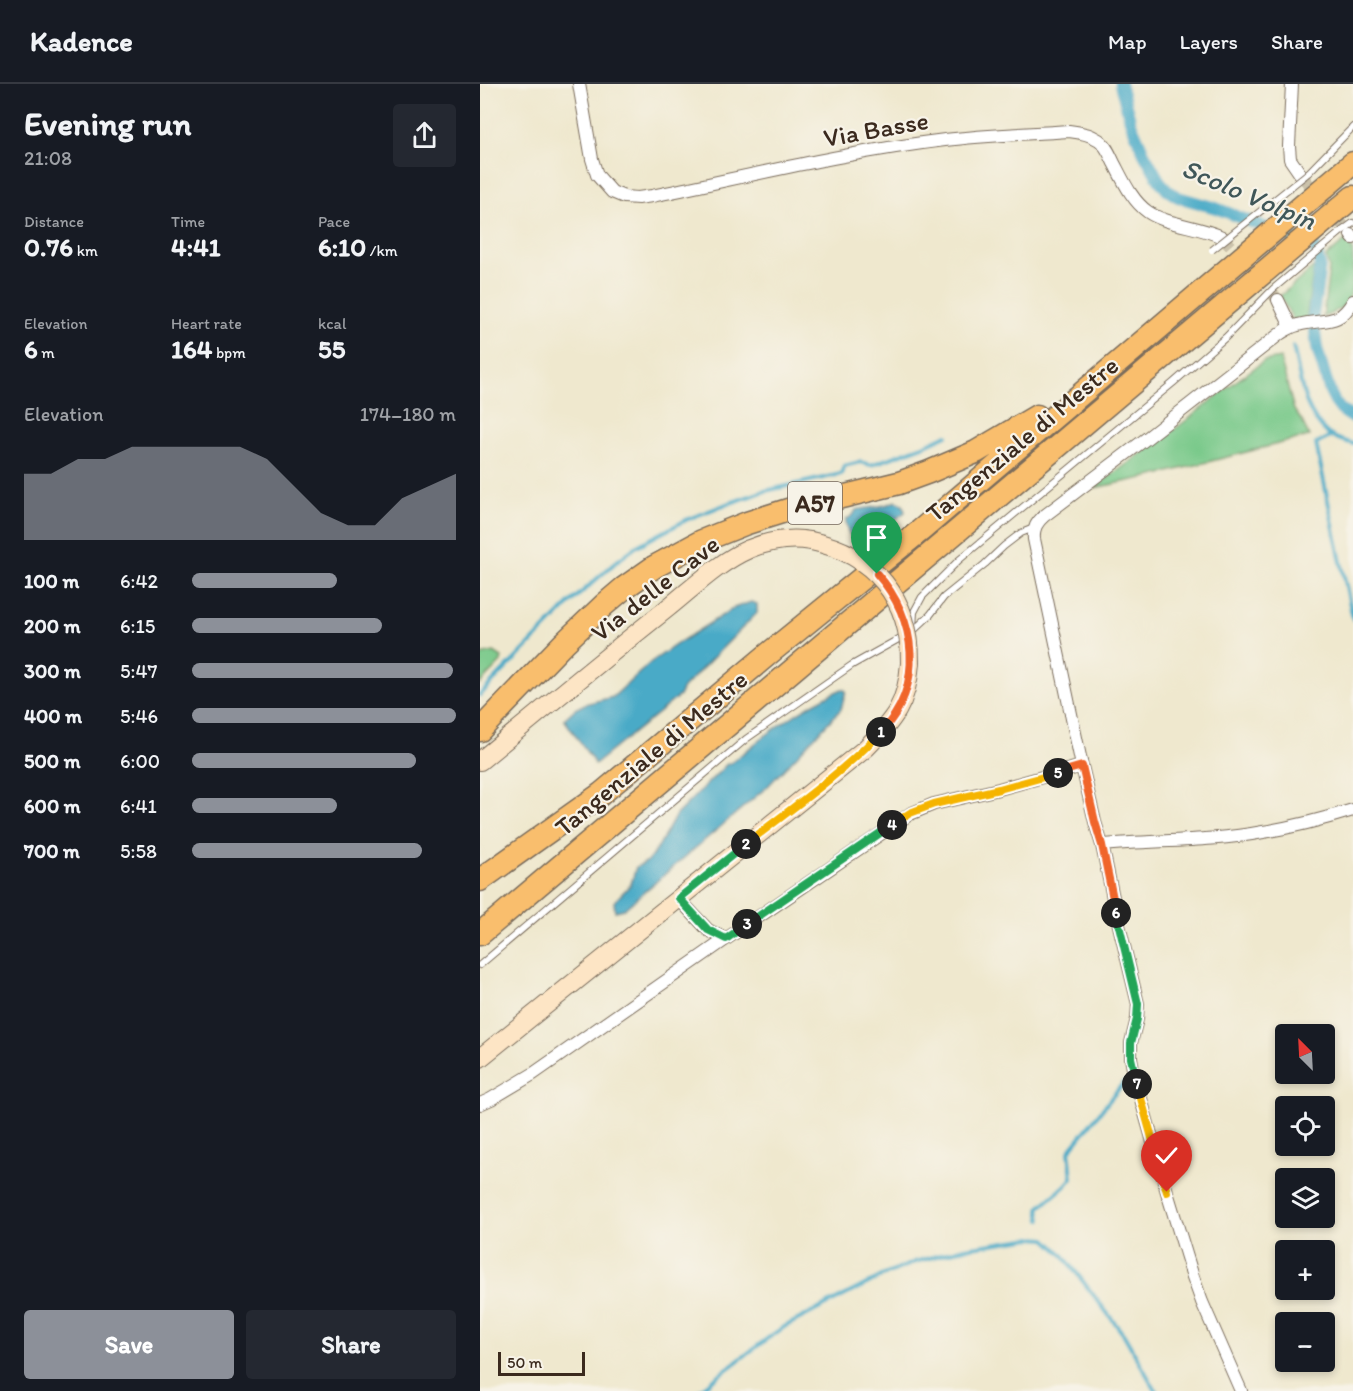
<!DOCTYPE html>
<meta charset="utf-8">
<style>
:root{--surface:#171b24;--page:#242831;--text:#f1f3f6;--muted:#9ea1a6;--line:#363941;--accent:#8c9099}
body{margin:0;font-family:Itim,sans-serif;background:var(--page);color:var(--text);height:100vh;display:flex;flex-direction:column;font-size:22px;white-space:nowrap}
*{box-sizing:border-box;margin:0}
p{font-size:20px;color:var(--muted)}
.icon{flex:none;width:33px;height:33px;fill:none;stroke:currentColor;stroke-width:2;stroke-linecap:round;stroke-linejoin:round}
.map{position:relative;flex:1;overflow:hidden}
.panel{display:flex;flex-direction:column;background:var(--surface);width:480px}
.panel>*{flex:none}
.needle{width:39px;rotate:336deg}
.buttons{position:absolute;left:795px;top:940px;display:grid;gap:12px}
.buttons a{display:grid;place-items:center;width:60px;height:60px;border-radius:6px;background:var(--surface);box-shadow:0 3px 9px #0003;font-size:30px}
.scale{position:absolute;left:18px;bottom:15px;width:87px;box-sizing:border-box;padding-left:6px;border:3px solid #3b2a1e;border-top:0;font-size:16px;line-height:21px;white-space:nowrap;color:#3b2a1e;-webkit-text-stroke:4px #f7f3e8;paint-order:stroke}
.pin{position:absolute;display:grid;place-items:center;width:51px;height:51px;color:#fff;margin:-62px -26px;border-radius:50% 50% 50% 0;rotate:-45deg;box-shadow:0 0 6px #0007}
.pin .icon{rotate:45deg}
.km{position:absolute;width:30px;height:30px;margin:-15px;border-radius:50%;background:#222;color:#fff;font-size:16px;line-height:30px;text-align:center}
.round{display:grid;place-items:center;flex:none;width:63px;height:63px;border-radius:6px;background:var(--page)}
.head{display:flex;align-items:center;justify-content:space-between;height:102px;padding:0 24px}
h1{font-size:33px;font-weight:700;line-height:45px}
.figures{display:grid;grid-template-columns:repeat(3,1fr);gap:9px;height:102px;padding:6px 24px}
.figures div{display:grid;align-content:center}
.figures b{font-size:26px;font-weight:700}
.figures small{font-size:16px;font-weight:400}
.figures p{font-size:16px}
.chart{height:168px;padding:12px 24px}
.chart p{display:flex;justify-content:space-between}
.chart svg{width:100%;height:108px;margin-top:6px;fill:var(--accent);opacity:.7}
.button{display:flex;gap:12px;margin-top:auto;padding:12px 24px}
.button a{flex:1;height:69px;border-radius:6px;background:var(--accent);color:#fff;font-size:24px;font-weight:700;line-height:69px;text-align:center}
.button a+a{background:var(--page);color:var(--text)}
ul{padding:0 24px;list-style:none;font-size:20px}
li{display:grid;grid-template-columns:96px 72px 1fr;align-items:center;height:45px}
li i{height:15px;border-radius:8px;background:var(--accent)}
header{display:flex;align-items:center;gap:36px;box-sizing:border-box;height:84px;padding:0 30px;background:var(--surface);border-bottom:2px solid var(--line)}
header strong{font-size:28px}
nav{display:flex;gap:33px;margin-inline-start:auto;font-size:21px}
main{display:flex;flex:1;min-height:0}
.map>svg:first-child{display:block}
.green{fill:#79c98a;stroke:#5a7a54;stroke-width:1.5}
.water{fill:#48aac7;stroke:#426a72;stroke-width:1.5}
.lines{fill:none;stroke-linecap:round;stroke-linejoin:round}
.stream{stroke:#48aac7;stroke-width:4}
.canal{stroke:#48aac7;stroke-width:12}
.street-tunnel{stroke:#cbc2ab;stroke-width:12;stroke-dasharray:12 6;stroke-linecap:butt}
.lane-casing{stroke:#7a6c5c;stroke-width:8}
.street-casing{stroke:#7a6c5c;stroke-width:14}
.secondary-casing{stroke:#7a6c5c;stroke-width:20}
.highway-casing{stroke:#7a6c5c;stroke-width:25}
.lane{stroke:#fff;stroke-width:6}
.street{stroke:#fff;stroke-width:12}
.secondary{stroke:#fde5c5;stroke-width:18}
.highway{stroke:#f9be6d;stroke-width:22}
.lane-bridge-casing{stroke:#7a6c5c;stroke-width:8;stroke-linecap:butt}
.secondary-bridge-casing{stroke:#7a6c5c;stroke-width:20;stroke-linecap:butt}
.lane-bridge{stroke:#fff;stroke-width:6}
.secondary-bridge{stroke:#fde5c5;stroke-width:18}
.split-1-casing{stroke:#fff;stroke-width:12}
.split-2-casing{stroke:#fff;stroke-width:12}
.split-3-casing{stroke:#fff;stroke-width:12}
.split-4-casing{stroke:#fff;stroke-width:12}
.split-5-casing{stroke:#fff;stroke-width:12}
.split-6-casing{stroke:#fff;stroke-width:12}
.split-7-casing{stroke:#fff;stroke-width:12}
.split-8-casing{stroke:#fff;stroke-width:12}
.split-1{stroke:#f0652b;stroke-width:8}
.split-2{stroke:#f5b400;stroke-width:8}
.split-3{stroke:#22a559;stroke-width:8}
.split-4{stroke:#22a559;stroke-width:8}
.split-5{stroke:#f5b400;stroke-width:8}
.split-6{stroke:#f0652b;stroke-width:8}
.split-7{stroke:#22a559;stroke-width:8}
.split-8{stroke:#f5b400;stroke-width:8}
.labels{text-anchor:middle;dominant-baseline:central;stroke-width:4.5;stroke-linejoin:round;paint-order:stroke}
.shield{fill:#f7f3e8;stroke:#73665b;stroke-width:1.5}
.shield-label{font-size:24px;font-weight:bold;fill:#3b2a1e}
.street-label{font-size:26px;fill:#3b2a1e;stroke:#f7f3e8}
.water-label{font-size:27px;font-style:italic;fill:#405759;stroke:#f7f3e8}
</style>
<header>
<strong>Kadence</strong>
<nav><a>Map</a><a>Layers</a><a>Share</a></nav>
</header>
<main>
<section class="panel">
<div class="head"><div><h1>Evening run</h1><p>21:08</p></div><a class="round"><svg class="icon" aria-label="share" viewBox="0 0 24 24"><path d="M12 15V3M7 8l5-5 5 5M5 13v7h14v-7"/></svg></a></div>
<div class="figures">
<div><p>Distance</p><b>0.76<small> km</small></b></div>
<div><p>Time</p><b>4:41</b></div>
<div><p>Pace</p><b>6:10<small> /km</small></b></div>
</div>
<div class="figures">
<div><p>Elevation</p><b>6<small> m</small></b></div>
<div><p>Heart rate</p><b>164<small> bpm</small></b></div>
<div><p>kcal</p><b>55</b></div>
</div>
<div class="chart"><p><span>Elevation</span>174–180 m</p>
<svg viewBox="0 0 160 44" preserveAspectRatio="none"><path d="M0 44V17L10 17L20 11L30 11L40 6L50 6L60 6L70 6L80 6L90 11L100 22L110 33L120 38L130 38L140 27L150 22L160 17V44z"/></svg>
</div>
<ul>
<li><b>100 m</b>6:42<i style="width:55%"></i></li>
<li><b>200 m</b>6:15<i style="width:72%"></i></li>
<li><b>300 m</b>5:47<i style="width:99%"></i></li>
<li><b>400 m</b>5:46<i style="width:100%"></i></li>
<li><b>500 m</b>6:00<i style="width:85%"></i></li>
<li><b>600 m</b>6:41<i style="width:55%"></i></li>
<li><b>700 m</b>5:58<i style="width:87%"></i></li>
</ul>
<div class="button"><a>Save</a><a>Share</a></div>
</section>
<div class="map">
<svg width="873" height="1307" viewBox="0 0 873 1307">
<rect width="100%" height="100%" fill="#f7f3e8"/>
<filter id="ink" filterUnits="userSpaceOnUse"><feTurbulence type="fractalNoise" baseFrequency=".0167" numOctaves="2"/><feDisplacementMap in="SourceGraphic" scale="12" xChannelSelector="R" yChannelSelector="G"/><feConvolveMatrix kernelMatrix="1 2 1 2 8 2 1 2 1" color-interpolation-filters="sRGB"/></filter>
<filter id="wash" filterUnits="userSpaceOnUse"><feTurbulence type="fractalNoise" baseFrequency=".008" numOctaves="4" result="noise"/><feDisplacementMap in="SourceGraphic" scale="24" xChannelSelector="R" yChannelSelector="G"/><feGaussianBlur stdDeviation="1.35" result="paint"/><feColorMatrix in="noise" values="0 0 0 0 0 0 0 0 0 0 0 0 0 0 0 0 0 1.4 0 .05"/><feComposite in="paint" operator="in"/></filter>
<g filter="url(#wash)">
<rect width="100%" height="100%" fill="#efe8ce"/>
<path class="green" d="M868 154C873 164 873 170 873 181 873 211 873 222 843 233L849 184 846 173Z
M834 183 826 236 814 237 800 212Z
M800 274 814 326 822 337 829 352 673 392 614 404 699 342 755 298 784 277Z
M14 568 22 573 21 578 0 600V571Z"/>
<path class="water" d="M416 417 423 421 425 428 387 457 379 462C371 454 366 447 366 436L374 430 376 426C390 423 403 424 416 417Z
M271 518 277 520V529L203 604 199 612 115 680 84 635 95 625 105 620 133 613 171 578 200 558 254 524Z
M362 605 366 607 361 625 288 702 144 825 135 827 134 818 151 800 156 783 168 777 177 765 196 731 247 680 251 679C285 651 321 623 362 605Z"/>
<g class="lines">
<path class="stream" d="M813 262C820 292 822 327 847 349 854 355 864 357 873 360
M852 352 836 360 873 535
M0 611 92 517 137 477 157 462 208 435 244 421 285 407 361 390 364 382 380 378 391 381 443 362 467 351
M561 1136 559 1124 585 1102 592 1094 589 1067 644 998
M218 1307 288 1254 304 1243 402 1192 435 1178 485 1164 552 1154 566 1155 582 1170 644 1251 676 1307"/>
<path class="canal" d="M640 0 651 39 664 69 679 96 687 106 698 113 736 124 835 163 840 181 833 232 837 264 850 308 855 318 861 326 873 334"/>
</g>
</g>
<g filter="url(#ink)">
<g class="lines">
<path class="street-tunnel" d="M821 91 871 151
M742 153 798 216"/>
<defs>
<path id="lane" d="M828 89 873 43
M433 543 434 528 442 513 479 476 693 299 746 253 793 205 862 147 873 139
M0 881 266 655 372 581 433 547 450 531 464 513 505 480 524 462 541 449 554 444"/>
<path id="street" d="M99 0 112 75 117 91 132 108 144 113 158 114 172 112C269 92 366 68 465 56 506 51 548 50 589 47 599 48 610 50 619 56 627 62 630 71 634 79 643 96 652 117 668 128 687 141 719 142 742 153
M812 0 809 62 810 75 821 91
M871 151 873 154
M798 216 811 243
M622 761C676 756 730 758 783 748 814 743 844 735 873 726
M199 815 228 846 246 855
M0 1020 11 1015 53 990 246 855 430 730 454 720 519 705 602 682
M761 1307 722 1218 713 1193 687 1108 654 990 651 974V959L657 935 658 920 637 833 622 761 615 738 602 682 554 455C553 444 557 438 564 432L667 354 801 249C806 246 812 242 818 241 842 234 859 243 873 217"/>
<path id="secondary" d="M0 677C61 627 122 576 184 527 211 506 237 479 269 465 289 457 310 453 331 457
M0 974 386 664C414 635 427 621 430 579"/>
<path id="highway" d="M0 646 84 559 124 521 144 504 174 483 222 457 267 439 308 426 419 399 449 388 496 368 557 332
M0 796 121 710 292 567 440 447 873 79
M0 850 873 113"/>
</defs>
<use href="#lane" class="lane-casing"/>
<use href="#street" class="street-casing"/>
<use href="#secondary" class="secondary-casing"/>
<use href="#highway" class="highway-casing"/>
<use href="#lane" class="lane"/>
<use href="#street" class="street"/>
<use href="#secondary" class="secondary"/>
<use href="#highway" class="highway"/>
<defs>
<path id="lane-bridge" d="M732 166 828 89"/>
<path id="secondary-bridge" d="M331 457C394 470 431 515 430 579"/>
</defs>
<use href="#lane-bridge" class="lane-bridge-casing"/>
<use href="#secondary-bridge" class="secondary-bridge-casing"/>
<use href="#lane-bridge" class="lane-bridge"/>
<use href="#secondary-bridge" class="secondary-bridge"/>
</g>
</g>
<g class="lines" filter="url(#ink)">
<defs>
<path id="split-1" d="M397 490C437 534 445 603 401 648"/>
<path id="split-2" d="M266 760C312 724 361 690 401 648"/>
<path id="split-3" d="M266 760 199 814 228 846 246 855 267 840"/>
<path id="split-4" d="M267 840 412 741"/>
<path id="split-5" d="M412 741 430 729 454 720 519 705 578 689"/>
<path id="split-6" d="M578 689 602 682 615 738 622 761 636 829"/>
<path id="split-7" d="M636 829 658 920 657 935 651 959V974L657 1000"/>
<path id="split-8" d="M657 1000 687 1108"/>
</defs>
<use href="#split-1" class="split-1-casing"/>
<use href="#split-2" class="split-2-casing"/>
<use href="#split-3" class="split-3-casing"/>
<use href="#split-4" class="split-4-casing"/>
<use href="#split-5" class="split-5-casing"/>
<use href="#split-6" class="split-6-casing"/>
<use href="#split-7" class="split-7-casing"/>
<use href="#split-8" class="split-8-casing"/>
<use href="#split-1" class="split-1"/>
<use href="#split-2" class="split-2"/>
<use href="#split-3" class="split-3"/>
<use href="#split-4" class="split-4"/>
<use href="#split-5" class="split-5"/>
<use href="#split-6" class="split-6"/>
<use href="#split-7" class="split-7"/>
<use href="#split-8" class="split-8"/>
</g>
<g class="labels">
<rect class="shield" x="308" y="398" width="54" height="42" rx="4.5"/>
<g class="shield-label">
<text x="335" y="419">A57</text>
</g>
<g class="street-label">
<text transform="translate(396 45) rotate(-10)">Via Basse</text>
<text transform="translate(542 355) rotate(-40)">Tangenziale di Mestre</text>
<text transform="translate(175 504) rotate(-38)">Via delle Cave</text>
<text transform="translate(171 669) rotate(-40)">Tangenziale di Mestre</text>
</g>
<g class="water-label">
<text transform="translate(769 110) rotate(23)">Scolo Volpin</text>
</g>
</g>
</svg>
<div class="buttons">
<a><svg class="needle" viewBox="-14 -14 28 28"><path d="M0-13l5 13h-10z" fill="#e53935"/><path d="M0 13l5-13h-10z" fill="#9ea1a6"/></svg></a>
<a><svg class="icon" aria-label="locate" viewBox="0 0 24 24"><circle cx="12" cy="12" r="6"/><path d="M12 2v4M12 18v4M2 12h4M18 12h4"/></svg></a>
<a><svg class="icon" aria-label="layers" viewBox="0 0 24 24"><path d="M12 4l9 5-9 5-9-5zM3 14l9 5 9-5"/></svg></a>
<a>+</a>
<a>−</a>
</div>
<div class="scale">50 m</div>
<div class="pin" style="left:397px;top:490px;background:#1e9e55"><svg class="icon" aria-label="arrive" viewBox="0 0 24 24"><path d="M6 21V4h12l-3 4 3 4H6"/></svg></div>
<div class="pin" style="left:687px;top:1108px;background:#d93025"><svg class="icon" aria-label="check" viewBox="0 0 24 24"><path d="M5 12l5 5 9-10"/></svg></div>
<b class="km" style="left:401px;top:648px">1</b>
<b class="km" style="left:266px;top:760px">2</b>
<b class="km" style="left:267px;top:840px">3</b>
<b class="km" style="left:412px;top:741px">4</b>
<b class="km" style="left:578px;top:689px">5</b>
<b class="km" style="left:636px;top:829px">6</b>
<b class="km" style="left:657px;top:1000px">7</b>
</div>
</main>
